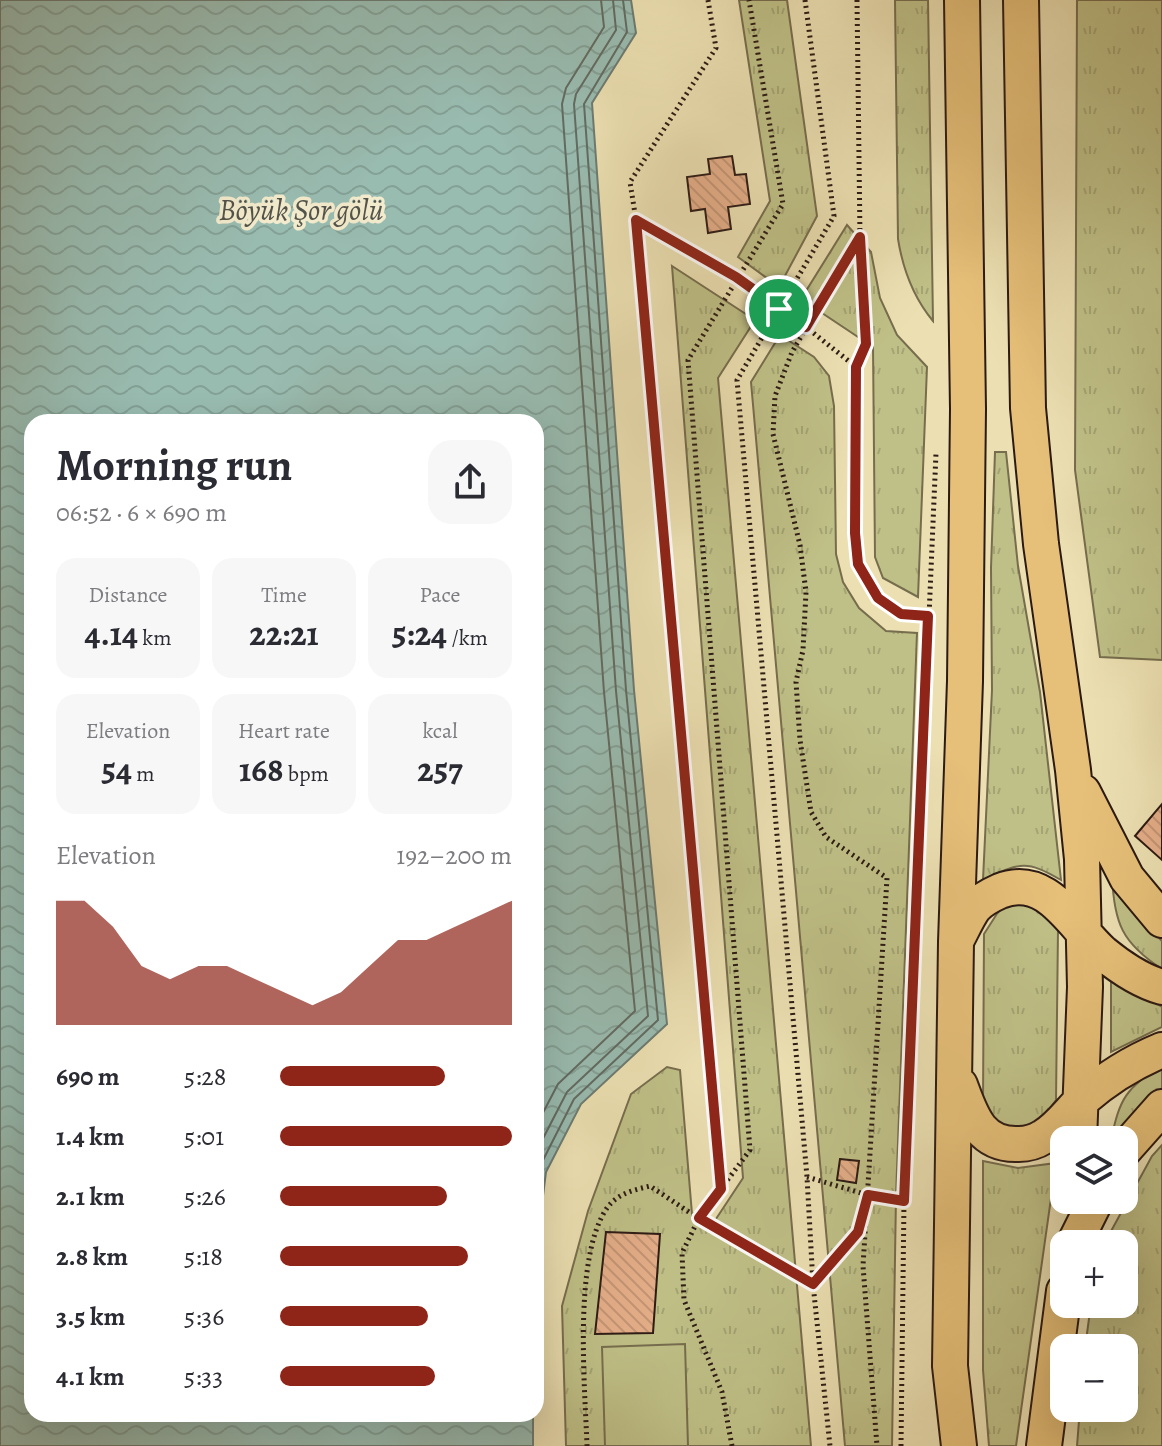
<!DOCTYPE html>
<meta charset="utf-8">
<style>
:root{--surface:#fff;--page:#f7f7f7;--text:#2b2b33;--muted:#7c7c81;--accent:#8f2418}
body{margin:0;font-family:Alegreya,serif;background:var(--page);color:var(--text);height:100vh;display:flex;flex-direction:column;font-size:30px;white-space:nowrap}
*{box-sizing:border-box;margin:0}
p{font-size:26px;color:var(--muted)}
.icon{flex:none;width:44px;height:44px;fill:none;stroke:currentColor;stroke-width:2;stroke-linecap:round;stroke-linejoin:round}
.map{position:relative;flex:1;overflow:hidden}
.details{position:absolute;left:24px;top:414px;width:520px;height:1008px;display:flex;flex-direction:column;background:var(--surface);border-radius:24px;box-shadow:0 8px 32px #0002}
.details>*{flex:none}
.tools{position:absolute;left:1050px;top:1126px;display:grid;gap:16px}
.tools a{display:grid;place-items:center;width:88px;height:88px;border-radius:16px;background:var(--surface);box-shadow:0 8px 32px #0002;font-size:40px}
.pin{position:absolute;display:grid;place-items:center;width:68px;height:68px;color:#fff;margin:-34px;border:4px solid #fff;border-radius:50%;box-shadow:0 2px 8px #0007}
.round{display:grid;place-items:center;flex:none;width:84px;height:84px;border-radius:24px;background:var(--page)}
.overview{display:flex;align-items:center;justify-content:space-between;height:136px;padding:0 32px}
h1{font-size:44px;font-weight:700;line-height:60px}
.figures{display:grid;grid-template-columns:repeat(3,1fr);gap:12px;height:136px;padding:8px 32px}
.figures div{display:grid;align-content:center;border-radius:20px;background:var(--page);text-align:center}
.figures b{font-size:34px;font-weight:700}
.figures small{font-size:22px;font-weight:400}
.figures p{font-size:22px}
.chart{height:224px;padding:16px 32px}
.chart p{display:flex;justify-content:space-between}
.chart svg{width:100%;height:144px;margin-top:8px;fill:var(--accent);opacity:.7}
ul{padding:0 32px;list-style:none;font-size:26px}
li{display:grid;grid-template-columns:128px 96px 1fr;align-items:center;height:60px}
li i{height:20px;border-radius:10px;background:var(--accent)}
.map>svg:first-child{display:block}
.grass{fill:url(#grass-tufts);stroke:#766d4e;stroke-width:2}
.green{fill:#bfc087;stroke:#766d4e;stroke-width:2}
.water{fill:url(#water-waves);stroke:#6d7b72;stroke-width:2}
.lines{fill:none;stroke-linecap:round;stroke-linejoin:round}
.shore{stroke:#626b62;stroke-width:2}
.building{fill:url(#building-back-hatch);stroke:#2c1a14;stroke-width:2}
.major-casing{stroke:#2c1a14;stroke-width:38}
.path{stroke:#2c1a14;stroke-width:5;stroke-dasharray:2 4;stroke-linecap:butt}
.major{stroke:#e6c079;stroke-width:34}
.route-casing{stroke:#fff;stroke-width:16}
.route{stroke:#8f2418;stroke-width:10}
.labels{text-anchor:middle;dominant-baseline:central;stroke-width:7;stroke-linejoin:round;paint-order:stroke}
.water-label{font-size:30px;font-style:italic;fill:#52534b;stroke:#f3ebcd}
</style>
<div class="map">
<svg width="1162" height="1446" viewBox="0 0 1162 1446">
<defs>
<pattern id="grass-tufts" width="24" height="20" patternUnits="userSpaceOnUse" patternTransform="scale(2)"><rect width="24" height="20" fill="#bfc087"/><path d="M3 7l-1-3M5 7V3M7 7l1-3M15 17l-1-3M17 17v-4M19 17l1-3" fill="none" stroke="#a4a474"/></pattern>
<pattern id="water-waves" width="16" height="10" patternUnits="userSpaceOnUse" patternTransform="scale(2)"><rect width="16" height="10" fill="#99bcb1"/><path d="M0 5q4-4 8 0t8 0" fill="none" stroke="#84a197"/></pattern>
<pattern id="building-back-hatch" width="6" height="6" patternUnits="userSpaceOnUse" patternTransform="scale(2)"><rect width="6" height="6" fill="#e4ae89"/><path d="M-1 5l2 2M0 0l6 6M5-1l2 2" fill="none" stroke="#c49575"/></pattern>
</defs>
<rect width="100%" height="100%" fill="#ece0b2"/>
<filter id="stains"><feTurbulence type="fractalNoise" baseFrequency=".0025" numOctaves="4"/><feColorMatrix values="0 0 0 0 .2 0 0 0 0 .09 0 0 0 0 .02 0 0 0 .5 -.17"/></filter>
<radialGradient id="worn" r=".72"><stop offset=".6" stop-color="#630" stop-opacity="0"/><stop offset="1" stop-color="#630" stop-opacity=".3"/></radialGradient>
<path class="grass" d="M739 0H787L817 216 779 287 738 257 770 201Z
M895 0H928L933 321C913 297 903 270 898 239Z
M1077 0H1162V660L1100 657 1075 470Z
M847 225 871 252 880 298 897 335 927 367 918 597 883 578 875 557 873 347 801 299Z
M672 266 755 320 718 378 811 1446H566L562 1306 588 1211 631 1094 667 1067 680 1070 692 1214 712 1225 743 1178Z
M780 335 814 357 829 376 834 406 836 554 843 582 859 608 886 631 917 633 896 1196 892 1446H845L751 382Z
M995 452H1006L1018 566 1040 692 1061 880C1025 859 1020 863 983 880L992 690 991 568Z
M1112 876 1137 915 1162 941V969C1122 943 1114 923 1112 876Z
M1025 902 1045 912 1058 930 1056 1100C1039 1126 1029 1130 998 1125L983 1102 984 934 1000 909Z
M1111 976 1162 1007V1027L1111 1052Z
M1162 1065V1088L1111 1140C1120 1097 1126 1089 1162 1065Z
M1162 1145V1446H1077L1080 1408H1124V1348H1085L1091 1304H1124V1244H1104L1152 1156Z
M983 1161 1018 1168 1056 1163 1016 1446H989L983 1370Z"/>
<path class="green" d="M685 1344 688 1446H605L602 1347Z"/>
<path class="water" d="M0 0H631L636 33 592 103 634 690 667 1024 581 1104 546 1172 536 1252V422H32V1414H533V1446H0Z"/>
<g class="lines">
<path class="shore" d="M536 1126 558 1084 635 1011 604 692 562 104 566 88 604 27 601 0
M536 1152 567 1092 648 1016 616 691 574 104 576 94 616 30 613 0
M536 1189 539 1168 574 1099 658 1020 626 690 584 104 627 32 623 0"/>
</g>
<path class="building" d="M732 156 735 175 746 174 750 204 728 207 731 229 708 233 705 209 691 211 687 177 710 174 708 159Z
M1162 804V860L1135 836Z
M840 1159 859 1161 856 1183 837 1180Z
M606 1232 660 1234 653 1333 595 1334Z"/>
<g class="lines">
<defs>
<path id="major" d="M1021 0 1028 408 1041 544 1073 770 1082 859 1085 987 1079 1140
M1083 792 1127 878 1162 920
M956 941C962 930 967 918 974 908 981 900 991 895 1000 891 1048 872 1073 927 1103 953 1120 967 1141 981 1162 987
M960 1085C971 1115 980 1146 1019 1144 1028 1144 1035 1142 1043 1137 1059 1128 1070 1111 1083 1099 1107 1078 1133 1062 1162 1050
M1124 1150 1162 1107
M1074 1244 1096 1200
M959 1446 950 1366 956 942 965 681 968 409 962 0
M1044 1446 1064 1291"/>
</defs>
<use href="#major" class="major-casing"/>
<path class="path" d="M708 0 716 48 630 182 636 220 720 1189
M805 0 834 216 737 380 807 1177 813 1284 830 1446
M857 0 860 237 792 352 775 396 773 434 800 545 806 592 803 650 796 682 800 740 811 812 826 837 887 878 863 1266 877 1446
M637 220 736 277 806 327 856 367 855 533 858 564 878 598 901 614 928 616
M856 367 866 344 860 238
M807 1177 868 1195 904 1201
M587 1446C585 1386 573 1257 607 1208 618 1193 634 1190 650 1186L692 1214 813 1284 858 1232 864 1208
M732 1446 722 1392 684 1300 682 1253 699 1218 750 1150 688 360 783 204 749 0
M901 1446 904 1201 936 453"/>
<use href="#major" class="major"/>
</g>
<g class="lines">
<defs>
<path id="route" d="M636 220 736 277 806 327 860 237 866 344 856 367 855 533 858 564 878 598 901 614 928 616 904 1201 868 1195 858 1232 813 1284 699 1218 721 1189Z"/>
</defs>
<use href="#route" class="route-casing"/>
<use href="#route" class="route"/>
</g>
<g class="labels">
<g class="water-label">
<text x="301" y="210">Böyük Şor gölü</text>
</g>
</g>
<rect width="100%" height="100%" filter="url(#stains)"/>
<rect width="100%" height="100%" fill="url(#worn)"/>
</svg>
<div class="tools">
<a><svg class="icon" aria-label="layers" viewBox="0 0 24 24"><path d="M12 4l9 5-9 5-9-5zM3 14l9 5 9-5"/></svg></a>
<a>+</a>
<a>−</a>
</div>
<div class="pin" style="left:779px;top:309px;background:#1e9e55"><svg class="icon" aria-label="arrive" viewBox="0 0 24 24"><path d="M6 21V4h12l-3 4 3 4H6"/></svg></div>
<section class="details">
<div class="overview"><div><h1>Morning run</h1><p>06:52 · 6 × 690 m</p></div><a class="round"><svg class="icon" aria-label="share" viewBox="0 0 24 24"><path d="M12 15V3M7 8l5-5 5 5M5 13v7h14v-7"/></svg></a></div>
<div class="figures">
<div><p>Distance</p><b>4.14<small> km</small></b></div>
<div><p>Time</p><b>22:21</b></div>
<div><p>Pace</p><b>5:24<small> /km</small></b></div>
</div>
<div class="figures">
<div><p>Elevation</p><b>54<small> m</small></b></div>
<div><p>Heart rate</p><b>168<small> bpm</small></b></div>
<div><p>kcal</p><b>257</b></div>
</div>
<div class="chart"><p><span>Elevation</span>192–200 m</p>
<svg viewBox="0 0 160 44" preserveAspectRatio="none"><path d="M0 44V6L10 6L20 14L30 26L40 30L50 26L60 26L70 30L80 34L90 38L100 34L110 26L120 18L130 18L140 14L150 10L160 6V44z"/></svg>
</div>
<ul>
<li><b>690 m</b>5:28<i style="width:71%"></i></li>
<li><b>1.4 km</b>5:01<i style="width:100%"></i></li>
<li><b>2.1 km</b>5:26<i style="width:72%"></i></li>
<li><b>2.8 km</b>5:18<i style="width:81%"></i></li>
<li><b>3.5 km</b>5:36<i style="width:64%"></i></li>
<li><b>4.1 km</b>5:33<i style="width:67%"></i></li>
</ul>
</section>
</div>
